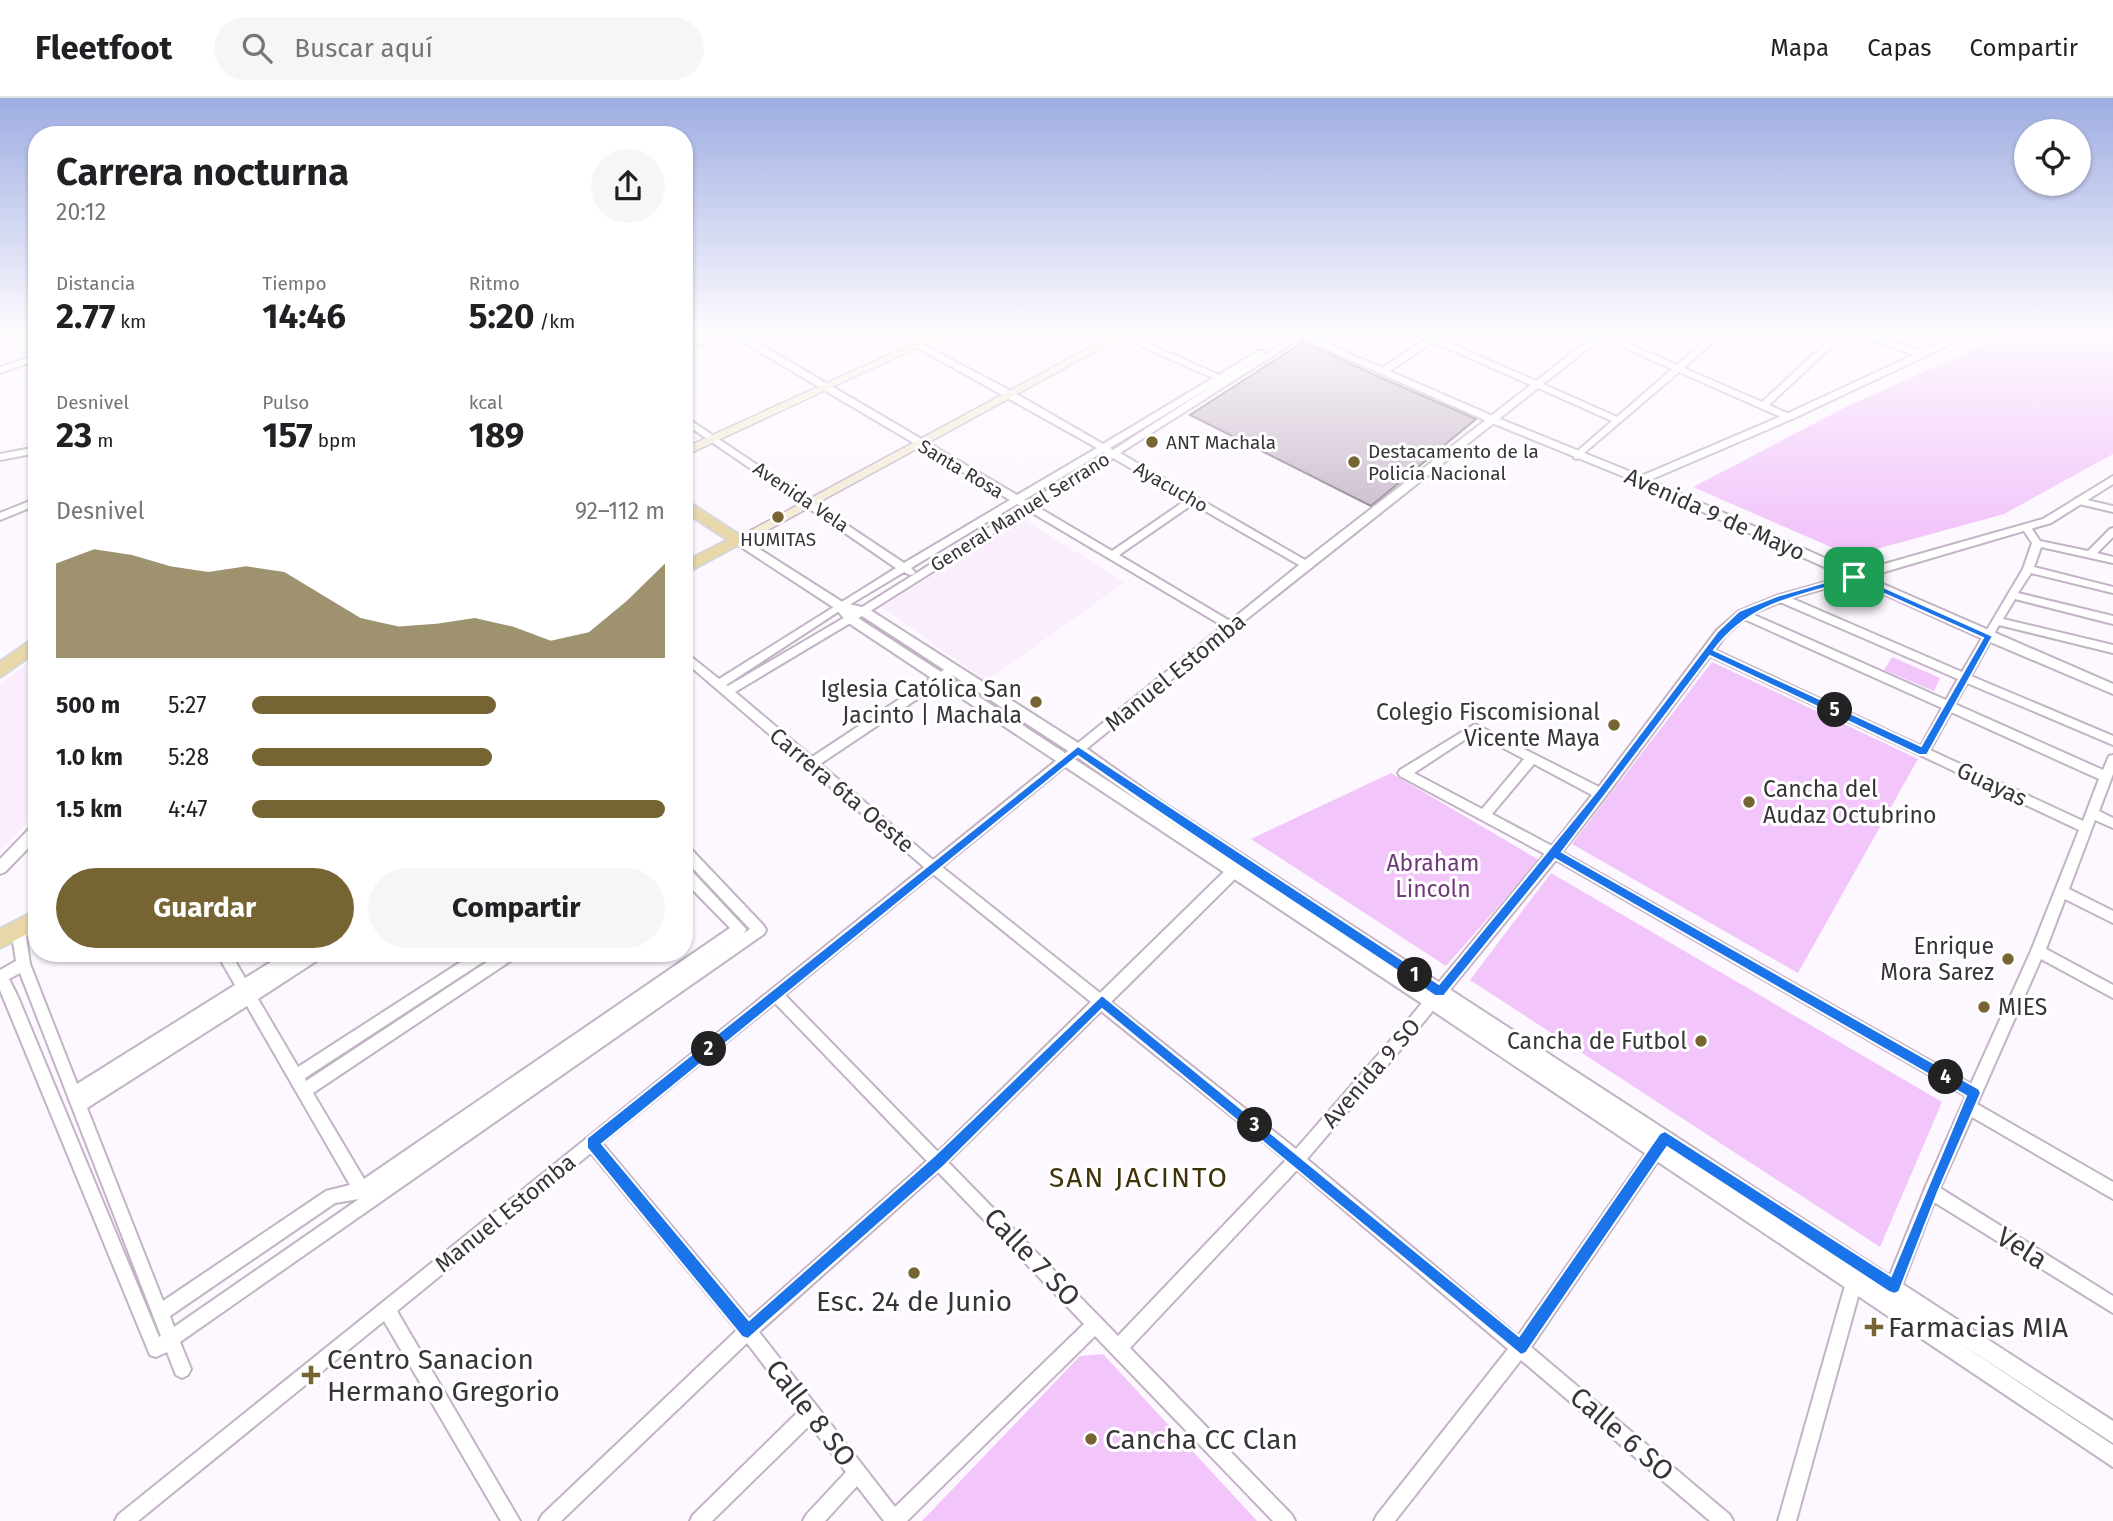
<!DOCTYPE html>
<html lang="es">
<meta charset="utf-8">
<style>
:root{--surface:#fff;--page:#f6f6f6;--text:#202124;--muted:#757577;--line:#e0e0e0;--accent:#766533}
body{margin:0;font-family:"Fira Sans",sans-serif;background:var(--page);color:var(--text);height:100vh;display:flex;flex-direction:column;font-size:26px;white-space:nowrap}
*{box-sizing:border-box;margin:0}
p{font-size:23px;color:var(--muted)}
.icon{flex:none;width:38px;height:38px;fill:none;stroke:currentColor;stroke-width:2;stroke-linecap:round;stroke-linejoin:round}
.map{position:relative;flex:1;overflow:hidden}
.details{position:absolute;left:28px;top:28px;width:665px;height:836px;display:flex;flex-direction:column;background:var(--surface);border-radius:28px;box-shadow:0 2px 5px #0004}
.details>*{flex:none}
.tools{position:absolute;left:2014px;top:21px;display:grid;gap:14px}
.tools a{display:grid;place-items:center;width:77px;height:77px;border-radius:50%;background:var(--surface);box-shadow:0 2px 5px #0004;font-size:35px}
.pin{position:absolute;display:grid;place-items:center;width:60px;height:60px;color:#fff;margin:-30px;border-radius:14px;box-shadow:0 4px 10px #0006}
.km{position:absolute;width:35px;height:35px;margin:-18px;border-radius:50%;background:#222;color:#fff;font-size:19px;line-height:35px;text-align:center}
.round{display:grid;place-items:center;flex:none;width:74px;height:74px;border-radius:37px;background:var(--page)}
.head{display:flex;align-items:center;justify-content:space-between;height:119px;padding:0 28px}
h1{font-size:38px;font-weight:700;line-height:52px}
.figures{display:grid;grid-template-columns:repeat(3,1fr);gap:10px;height:119px;padding:7px 28px}
.figures div{display:grid;align-content:center}
.figures b{font-size:35px;font-weight:700}
.figures small{font-size:19px;font-weight:400}
.figures p{font-size:19px}
.chart{height:196px;padding:14px 28px}
.chart p{display:flex;justify-content:space-between}
.chart svg{width:100%;height:126px;margin-top:7px;fill:var(--accent);opacity:.7}
.cta{display:flex;gap:14px;margin-top:auto;padding:14px 28px}
.cta a{flex:1;height:80px;border-radius:42px;background:var(--accent);color:#fff;font-size:28px;font-weight:700;line-height:80px;text-align:center}
.cta a+a{background:var(--page);color:var(--text)}
ul{padding:0 28px;list-style:none;font-size:23px}
li{display:grid;grid-template-columns:112px 84px 1fr;align-items:center;height:52px}
li i{height:18px;border-radius:9px;background:var(--accent)}
header{display:flex;align-items:center;gap:42px;box-sizing:border-box;height:98px;padding:0 35px;background:var(--surface);border-bottom:2px solid var(--line)}
header strong{font-size:33px}
nav{display:flex;gap:38px;margin-inline-start:auto;font-size:24px}
.search{width:490px;height:63px;background:var(--page);display:flex;align-items:center;gap:18px;box-sizing:border-box;padding:0 24px;border-radius:38px;color:var(--muted);font-size:26px}
.map>svg:first-child{display:block}
.built{fill:#faedfc}
.green{fill:#f2c6fa}
.building{fill:#c9b9cb;stroke:#908192;stroke-width:2}
.lines{fill:none;stroke-linecap:round;stroke-linejoin:round}
.minor-casing{stroke:#c2b3c5;stroke-width:4}
.tertiary-casing{stroke:#c2b3c5;stroke-width:4}
.secondary-casing{stroke:#c2b3c5;stroke-width:3}
.primary-casing{stroke:#d7d6d8;stroke-width:4}
.minor{fill:#fff;fill-rule:evenodd}
.tertiary{fill:#fff;fill-rule:evenodd}
.secondary{fill:#f3ebd4;fill-rule:evenodd}
.primary{fill:#e7d7a9;fill-rule:evenodd}
.route{fill:#1a73e8;stroke:#fff;stroke-width:2;fill-rule:evenodd}
.poi-dot{fill:#766533;stroke:#fff;stroke-width:2.5}
.labels{text-anchor:middle;dominant-baseline:central;stroke-width:6;stroke-linejoin:round;paint-order:stroke}
.far-poi-label{font-size:19px;fill:#39333a;stroke:#fff;text-anchor:start}
.far-street-label{font-size:19px;fill:#39333a;stroke:#fff}
.street-label{font-size:23px;fill:#39333a;stroke:#fff}
.poi-label{font-size:23px;fill:#39333a;stroke:#fff;text-anchor:end}
.park-label{font-size:23px;fill:#70397a;stroke:#fff}
.near-neighbourhood-label{font-size:28px;letter-spacing:2px;fill:#403208;stroke:#fff}
.near-street-label{font-size:28px;fill:#39333a;stroke:#fff}
.near-poi-label{font-size:28px;fill:#39333a;stroke:#fff;text-anchor:start}
</style>
<header>
<strong>Fleetfoot</strong>
<div class="search"><svg class="icon" aria-label="search" viewBox="0 0 24 24"><circle cx="10" cy="10" r="6"/><path d="M15 15l6 6"/></svg>Buscar aquí</div>
<nav><a>Mapa</a><a>Capas</a><a>Compartir</a></nav>
</header>
<div class="map">
<svg width="2113" height="1423" viewBox="0 0 2113 1423">
<rect width="100%" height="100%" fill="#fdf7ff"/>
<path class="built" d="M1022 421 1125 484 986 583 882 509Z
M37 558V714L0 752V587Z"/>
<path class="green" d="M2019 231H2113V356L2004 416 1873 452 1847 456 1693 389 1850 307Z
M1892 559 1940 580 1934 593 1884 572Z
M1712 564 1918 661 1798 875 1572 746Z
M1391 675 1539 762 1446 868 1251 741Z
M1551 775 1942 1004 1880 1149 1470 882Z
M1103 1256 1257 1423H922L1080 1258Z"/>
<path class="building" d="M1303 244 1377 278 1476 321 1371 408 1190 317Z"/>
<g class="lines">
<defs>
<path id="minor" d="M724 231H734L1017 397 1097 350 884 231H893L1013 294 1103 346 1213 280 1107 233 1106 231H1116L1219 277 1258 253H1264V257L1226 281 1306 231H1315L1120 355 1305 462 1531 287 1433 244 1385 276H1379V272L1426 241 1407 233 1406 231H1416L1432 238 1442 231H1451L1438 240 1536 283 1595 237 1585 231H1595L1600 233 1604 231H1612L1607 236 1677 267 1719 231H1727L1684 270 1762 304 1841 231H1857L1923 254V258H1917L1848 233 1769 307 1791 317V321L1788 322 1679 274 1577 361 1574 360V356L1612 323 1538 290 1238 528 1237 532H1232L942 769 1100 895 1234 764H1244L1245 768 1244 772 1111 904 1296 1051 1403 928 1545 756 1400 678 1398 675 1400 672 1475 626 1599 689 1717 532 1739 513 1776 498 1854 476 1859 479 1858 481 1791 500 1962 574 2023 471 2032 445 2022 430 2024 428H2030L2040 443 2088 453 2110 431 2113 430V439L2097 455 2113 459V465L2041 449 2034 469 2113 489V495L2031 475 2018 495 2113 518V526L2015 501 2003 521 2113 547V555L1999 527 1971 578 2113 638V647L1967 585 1955 606 2103 672 2109 658 2113 657V676L2099 713 2113 720V730L2095 722 2069 791 2113 813V825L2065 801 2046 851 2113 887V900L2041 861 1977 1006 2113 1084V1101L1972 1019 1940 1090 2113 1198V1215L1934 1104 1896 1203 1890 1205 1884 1203 1882 1197 1926 1088 1966 998 1556 762 1413 937 1307 1061 1518 1238 1656 1041 1661 1039 1666 1041 1669 1046 1666 1051 1531 1249 1730 1417 1733 1423H1710L1521 1262 1395 1423H1374L1377 1417 1508 1251 1297 1072 1130 1250 1292 1417 1295 1423H1273L1095 1238 907 1423H884L857 1388 825 1423H803L806 1417 846 1374 810 1327 712 1423H690L693 1417 799 1313 747 1245 561 1423H539L542 1417 737 1232 591 1055 397 1213 520 1423H501L384 1223 138 1423H115L118 1417 924 769 684 563V553L719 581 896 470 684 325V318L904 465 1010 402 728 235 684 253V248ZM1602 240 1672 271 1617 319 1543 286ZM1220 283 1113 352 1110 350ZM1103 354 1106 356 1029 404 1024 402ZM1113 360 1186 402 1112 453 1036 408ZM1017 406 1022 409 859 511 728 588 726 587 844 510 904 474 910 477 914 476 915 474 911 470ZM1193 406 1299 467 1230 523 1119 457ZM1029 413 1223 528 933 762 820 666 956 575 958 572 956 569H948L812 659 735 594 867 515ZM1780 504 1958 581 1946 602 1752 516ZM1744 521 1942 610 1921 648 1715 552 1725 538ZM1710 558 2079 732 2031 853 1971 986 1562 754 1605 699ZM1951 614 2099 681 2083 723 1930 652ZM1475 635 1524 661 1482 711 1414 675ZM1534 666 1592 697 1552 748 1492 716ZM933 776 1091 904 938 1054 785 897ZM775 905 927 1063 749 1221 602 1045ZM1101 913 1286 1062 1118 1238 948 1064ZM938 1074 1084 1226 895 1409 759 1234Z
M37 257V262L0 275V269Z
M37 349V355L0 362V356Z
M2078 400 2113 408V414L2075 405V401Z
M684 747 688 748 764 828 766 832 764 836 180 1244 191 1271 188 1277 182 1280 176 1277 167 1254 156 1259 150 1257 0 892V872L16 863 11 831 13 827 18 825 23 827 25 831 30 866 77 986 235 887 217 856H231L245 880 284 856H302L300 859 305 856H323L321 860 258 901 298 969 473 856H491L489 860 305 980 306 983 499 856H517L515 860 313 995 364 1081 730 830 684 783V769L689 770 746 831 744 835 690 872 750 831 684 761ZM20 875 161 1238 159 1239 18 899 9 881ZM247 908 350 1087 326 1093 163 1203 87 1010ZM359 1101 174 1229 170 1218 335 1105Z
M1856 1169 1862 1171 1864 1177 1796 1423H1778L1848 1177 1850 1171Z"/>
<path id="tertiary" d="M1281 231H1293L1495 319 1641 378 1784 317 1970 231H1980L1979 233 1792 321 1650 382 1856 474 2043 421 2113 378V386L2051 425 1867 479 2113 586V596L1974 537 1637 384 1487 323Z
M37 400V407L0 422V415Z
M739 438 844 505 867 510 1083 648 1165 706 2113 1323V1345L1952 1240 2113 1347V1369L1427 909 847 524 836 511 735 445V439ZM852 515 859 516 1073 656 1155 714 1384 863 855 518Z
M37 726V741L5 774 0 776V761L32 728Z"/>
<path id="secondary" d="M945 231H957L684 358V350Z
M1124 231H1136L744 445 739 446 733 442Z"/>
<path id="primary" d="M684 401 747 442 684 476V464L728 442 684 413Z
M37 538V553L0 579V564Z
M37 812V831L0 850V831Z"/>
</defs>
<use href="#minor" class="minor-casing"/>
<use href="#tertiary" class="tertiary-casing"/>
<use href="#secondary" class="secondary-casing"/>
<use href="#primary" class="primary-casing"/>
<use href="#minor" class="minor"/>
<use href="#tertiary" class="tertiary"/>
<use href="#secondary" class="secondary"/>
<use href="#primary" class="primary"/>
</g>
<linearGradient id="sky" x2="0" y2="1"><stop stop-color="#9eade2"/><stop offset="0.54" stop-color="#fefbff"/><stop offset="1" stop-color="#fefbff" stop-opacity="0"/></linearGradient>
<rect width="2113" height="430" fill="url(#sky)"/>
<path class="route" d="M1854 476 1993 538 1927 657H1919L1710 558 1562 754 1979 991 1981 995 1938 1094 1899 1194 1894 1196 1889 1194 1667 1049 1526 1255 1521 1257 1102 911 944 1068 748 1241 742 1239 587 1050V1040L1078 648 1439 886 1597 693 1718 533 1739 513 1777 498ZM1853 482 1983 540 1921 648 1714 552C1750 504 1799 498 1853 482ZM1078 658C1195 741 1316 818 1435 898H1444L1555 761 1966 998 1891 1178 1665 1033 1660 1035 1519 1238 1102 897 934 1058 749 1222 602 1046Z"/>
<g class="poi-dot">
<circle cx="1152" cy="344" r="7"/>
<circle cx="1354" cy="364" r="7"/>
<circle cx="778" cy="419" r="7"/>
<circle cx="1036" cy="604" r="7"/>
<circle cx="1614" cy="627" r="7"/>
<circle cx="1749" cy="704" r="7"/>
<circle cx="2008" cy="861" r="7"/>
<circle cx="1984" cy="909" r="7"/>
<circle cx="1701" cy="943" r="7"/>
<circle cx="914" cy="1175" r="7"/>
<path d="M1870.5 1218.5h7v7h7v7h-7v7h-7v-7h-7v-7h7z"/>
<path d="M307.5 1266.5h7v7h7v7h-7v7h-7v-7h-7v-7h7z"/>
<circle cx="1091" cy="1341" r="7"/>
</g>
<g class="labels">
<g class="far-poi-label">
<text x="1166" y="344">ANT Machala</text>
<text x="1368" y="353">Destacamento de la<tspan x="1368" dy="22">Policía Nacional</tspan></text>
<text x="778" y="441" text-anchor="middle">HUMITAS</text>
</g>
<g class="far-street-label">
<text transform="translate(961 371) rotate(31)">Santa Rosa</text>
<text transform="translate(1171 389) rotate(30)">Ayacucho</text>
<text transform="translate(801 399) rotate(34)">Avenida Vela</text>
<text transform="translate(1020 414) rotate(-32)">General Manuel Serrano</text>
</g>
<g class="street-label">
<text transform="translate(1715 416) rotate(24)">Avenida 9 de Mayo</text>
<text transform="translate(1175 574) rotate(-39)">Manuel Estomba</text>
<text transform="translate(1992 686) rotate(25)">Guayas</text>
<text transform="translate(842 692) rotate(40)">Carrera 6ta Oeste</text>
<text transform="translate(1371 975) rotate(-49)">Avenida 9 SO</text>
<text transform="translate(505 1115) rotate(-39)">Manuel Estomba</text>
</g>
<g class="poi-label">
<text x="1022" y="591">Iglesia Católica San<tspan x="1022" dy="26">Jacinto | Machala</tspan></text>
<text x="1600" y="614">Colegio Fiscomisional<tspan x="1600" dy="26">Vicente Maya</tspan></text>
<text x="1763" y="691" text-anchor="start">Cancha del<tspan x="1763" dy="26">Audaz Octubrino</tspan></text>
<text x="1994" y="848">Enrique<tspan x="1994" dy="26">Mora Sarez</tspan></text>
<text x="1998" y="909" text-anchor="start">MIES</text>
<text x="1687" y="943">Cancha de Futbol</text>
</g>
<g class="park-label">
<text x="1433" y="765">Abraham<tspan x="1433" dy="26">Lincoln</tspan></text>
</g>
<g class="near-neighbourhood-label">
<text x="1139" y="1079">SAN JACINTO</text>
</g>
<g class="near-street-label">
<text transform="translate(2022 1150) rotate(32)">Vela</text>
<text transform="translate(1032 1159) rotate(46)">Calle 7 SO</text>
<text transform="translate(811 1315) rotate(52)">Calle 8 SO</text>
<text transform="translate(1622 1336) rotate(41)">Calle 6 SO</text>
</g>
<g class="near-poi-label">
<text x="914" y="1203" text-anchor="middle">Esc. 24 de Junio</text>
<text x="1888" y="1229">Farmacias MIA</text>
<text x="327" y="1261">Centro Sanacion<tspan x="327" dy="32">Hermano Gregorio</tspan></text>
<text x="1105" y="1341">Cancha CC Clan</text>
</g>
</g>
</svg>
<div class="tools">
<a><svg class="icon" aria-label="locate" viewBox="0 0 24 24"><circle cx="12" cy="12" r="6"/><path d="M12 2v4M12 18v4M2 12h4M18 12h4"/></svg></a>
</div>
<div class="pin" style="left:1854px;top:479px;background:#1e9e55"><svg class="icon" aria-label="arrive" viewBox="0 0 24 24"><path d="M6 21V4h12l-3 4 3 4H6"/></svg></div>
<b class="km" style="left:1415px;top:877px">1</b>
<b class="km" style="left:709px;top:951px">2</b>
<b class="km" style="left:1255px;top:1027px">3</b>
<b class="km" style="left:1946px;top:979px">4</b>
<b class="km" style="left:1835px;top:612px">5</b>
<section class="details">
<div class="head"><div><h1>Carrera nocturna</h1><p>20:12</p></div><a class="round"><svg class="icon" aria-label="share" viewBox="0 0 24 24"><path d="M12 15V3M7 8l5-5 5 5M5 13v7h14v-7"/></svg></a></div>
<div class="figures">
<div><p>Distancia</p><b>2.77<small> km</small></b></div>
<div><p>Tiempo</p><b>14:46</b></div>
<div><p>Ritmo</p><b>5:20<small> /km</small></b></div>
</div>
<div class="figures">
<div><p>Desnivel</p><b>23<small> m</small></b></div>
<div><p>Pulso</p><b>157<small> bpm</small></b></div>
<div><p>kcal</p><b>189</b></div>
</div>
<div class="chart"><p><span>Desnivel</span>92–112 m</p>
<svg viewBox="0 0 160 44" preserveAspectRatio="none"><path d="M0 44V11L10 6L20 8L30 12L40 14L50 12L60 14L70 22L80 30L90 33L100 32L110 30L120 33L130 38L140 35L150 24L160 11V44z"/></svg>
</div>
<ul>
<li><b>500 m</b>5:27<i style="width:59%"></i></li>
<li><b>1.0 km</b>5:28<i style="width:58%"></i></li>
<li><b>1.5 km</b>4:47<i style="width:100%"></i></li>
</ul>
<div class="cta"><a>Guardar</a><a>Compartir</a></div>
</section>
</div>
